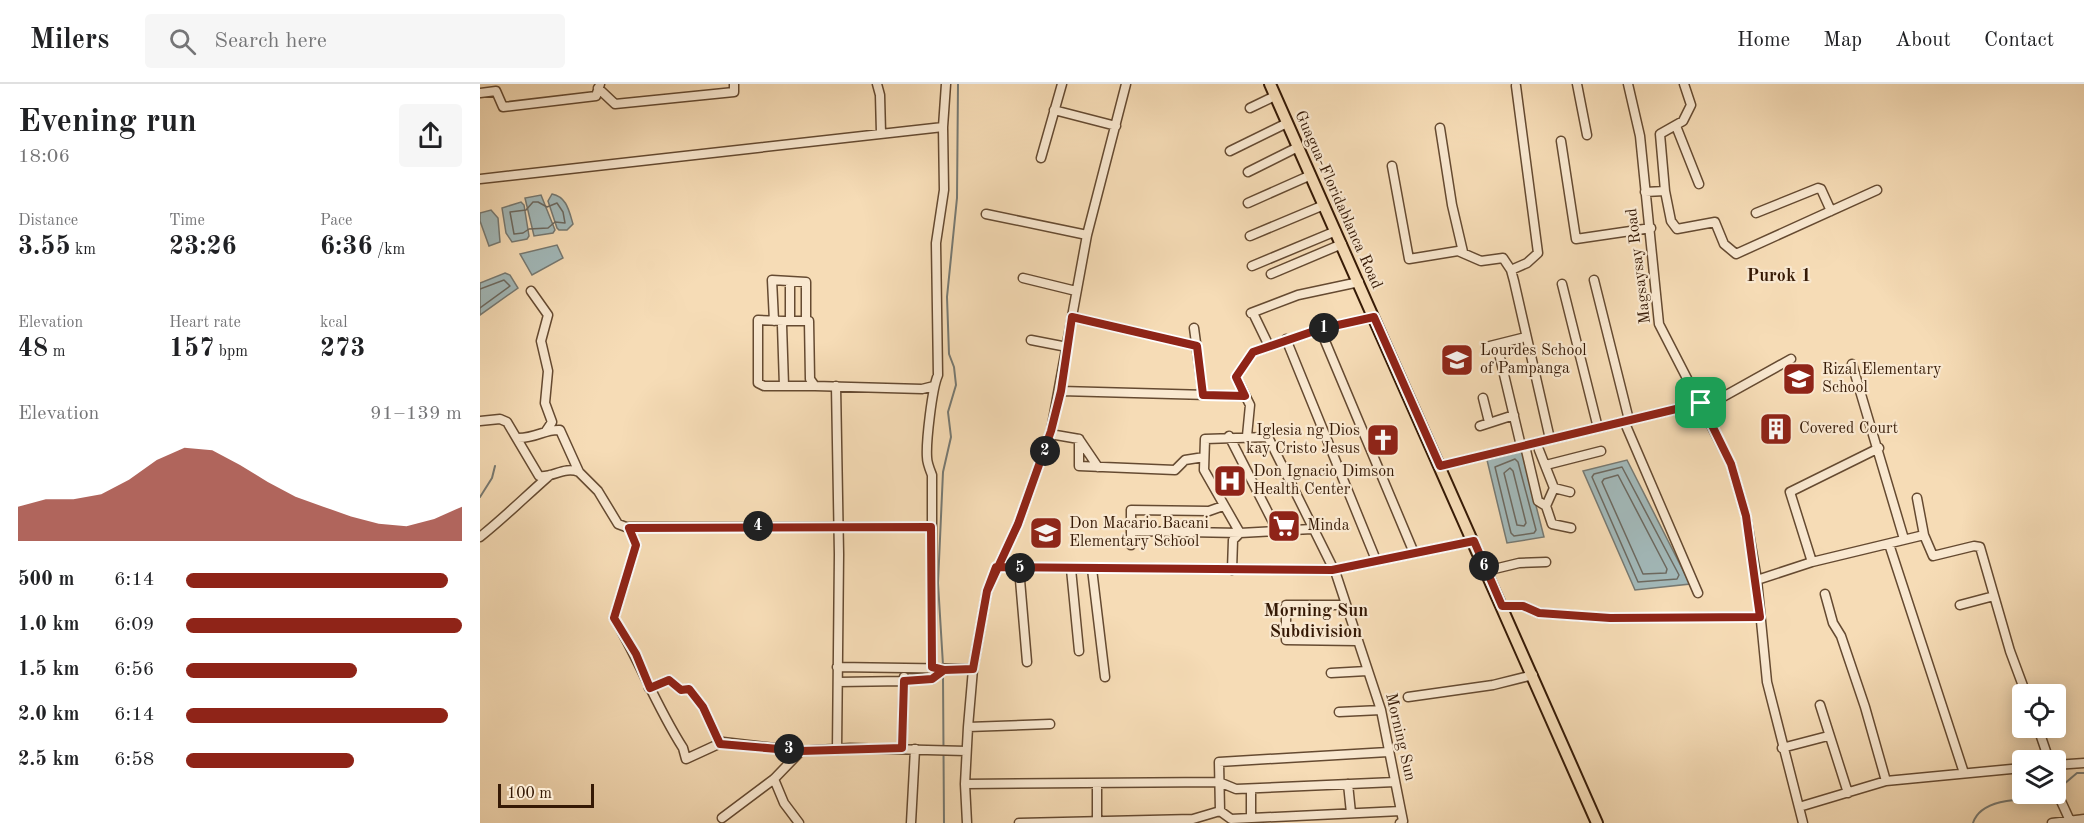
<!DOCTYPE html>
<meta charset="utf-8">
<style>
:root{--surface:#fff;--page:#f6f6f6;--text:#202124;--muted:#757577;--line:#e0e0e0;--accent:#8f2418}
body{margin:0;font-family:"Old Standard TT",serif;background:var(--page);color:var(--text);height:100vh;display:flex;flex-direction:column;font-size:22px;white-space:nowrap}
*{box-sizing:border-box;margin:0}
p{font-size:20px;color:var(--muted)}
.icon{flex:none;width:33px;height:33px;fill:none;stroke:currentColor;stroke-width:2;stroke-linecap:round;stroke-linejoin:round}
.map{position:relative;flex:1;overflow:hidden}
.side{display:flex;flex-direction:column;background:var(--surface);width:480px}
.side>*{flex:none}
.fabs{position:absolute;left:1532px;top:600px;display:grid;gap:12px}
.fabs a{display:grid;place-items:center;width:54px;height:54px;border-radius:6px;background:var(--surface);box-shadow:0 3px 15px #0003;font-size:30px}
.scale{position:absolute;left:18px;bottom:15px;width:96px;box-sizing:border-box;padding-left:6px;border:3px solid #351905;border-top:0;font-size:16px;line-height:21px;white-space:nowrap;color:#351905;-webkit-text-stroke:4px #f9e8d0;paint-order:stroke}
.pin{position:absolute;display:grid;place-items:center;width:51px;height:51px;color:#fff;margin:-26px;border-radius:12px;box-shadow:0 3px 9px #0006}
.km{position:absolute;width:30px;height:30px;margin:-15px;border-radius:50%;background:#222;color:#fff;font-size:16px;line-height:30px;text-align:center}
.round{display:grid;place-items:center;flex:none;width:63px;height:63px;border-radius:6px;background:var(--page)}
.headline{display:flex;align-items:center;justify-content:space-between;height:102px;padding:0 18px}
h1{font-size:33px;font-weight:700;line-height:45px}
.stats{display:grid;grid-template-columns:repeat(3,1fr);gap:9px;height:102px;padding:6px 18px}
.stats div{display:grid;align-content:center}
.stats b{font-size:26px;font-weight:700}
.stats small{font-size:16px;font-weight:400}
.stats p{font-size:16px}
.chart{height:168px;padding:12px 18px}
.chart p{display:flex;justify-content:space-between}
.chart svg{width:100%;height:108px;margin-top:6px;fill:var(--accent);opacity:.7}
ul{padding:0 18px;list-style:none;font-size:20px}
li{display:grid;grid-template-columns:96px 72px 1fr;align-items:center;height:45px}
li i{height:15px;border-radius:8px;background:var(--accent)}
header{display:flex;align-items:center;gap:36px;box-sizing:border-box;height:84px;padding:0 30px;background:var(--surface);border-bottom:2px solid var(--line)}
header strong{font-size:28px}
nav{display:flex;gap:33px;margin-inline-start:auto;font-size:21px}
.search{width:420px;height:54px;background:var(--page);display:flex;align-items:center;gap:15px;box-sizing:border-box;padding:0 21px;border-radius:6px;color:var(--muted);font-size:22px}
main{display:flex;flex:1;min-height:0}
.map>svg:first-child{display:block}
.water{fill:#a2b9ba;stroke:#767972;stroke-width:1.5}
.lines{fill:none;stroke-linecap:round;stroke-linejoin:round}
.shore{stroke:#6c6960;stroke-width:1.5}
.stream{stroke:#767972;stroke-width:2}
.minor-casing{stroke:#654a31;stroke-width:11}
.major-casing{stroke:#351905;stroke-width:14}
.minor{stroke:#f9e8d0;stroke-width:8}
.major{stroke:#f6dcb6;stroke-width:10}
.route-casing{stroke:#fff;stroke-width:12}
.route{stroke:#8f2418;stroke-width:8}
.labels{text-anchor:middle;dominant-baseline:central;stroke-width:4.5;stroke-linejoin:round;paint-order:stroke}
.street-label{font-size:16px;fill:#351905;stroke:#f9e8d0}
.poi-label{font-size:16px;fill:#351905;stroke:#f9e8d0;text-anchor:start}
.neighbourhood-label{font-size:18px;font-weight:bold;fill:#351905;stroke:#f9e8d0}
</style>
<header>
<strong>Milers</strong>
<div class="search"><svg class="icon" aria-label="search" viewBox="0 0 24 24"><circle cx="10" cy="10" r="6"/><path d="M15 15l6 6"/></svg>Search here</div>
<nav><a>Home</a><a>Map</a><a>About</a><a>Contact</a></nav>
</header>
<main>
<section class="side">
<div class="headline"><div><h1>Evening run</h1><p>18:06</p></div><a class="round"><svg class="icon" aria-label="share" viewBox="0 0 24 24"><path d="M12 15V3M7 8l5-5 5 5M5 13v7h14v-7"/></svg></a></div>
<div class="stats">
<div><p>Distance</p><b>3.55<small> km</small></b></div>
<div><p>Time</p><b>23:26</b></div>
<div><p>Pace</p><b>6:36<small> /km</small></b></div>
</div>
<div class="stats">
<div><p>Elevation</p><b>48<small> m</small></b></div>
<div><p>Heart rate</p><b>157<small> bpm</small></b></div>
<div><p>kcal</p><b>273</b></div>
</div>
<div class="chart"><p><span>Elevation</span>91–139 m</p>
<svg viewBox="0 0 160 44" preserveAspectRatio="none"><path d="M0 44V30L10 27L20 27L30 25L40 19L50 11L60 6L70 7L80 13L90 20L100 26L110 30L120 34L130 37L140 38L150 35L160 30V44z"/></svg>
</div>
<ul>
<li><b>500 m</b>6:14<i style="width:95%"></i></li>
<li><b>1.0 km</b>6:09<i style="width:100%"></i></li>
<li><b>1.5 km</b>6:56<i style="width:62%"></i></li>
<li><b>2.0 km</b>6:14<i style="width:95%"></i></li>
<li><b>2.5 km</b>6:58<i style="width:61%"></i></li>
</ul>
</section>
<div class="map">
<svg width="1604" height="739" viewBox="0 0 1604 739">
<rect width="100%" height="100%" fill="#f6dcb6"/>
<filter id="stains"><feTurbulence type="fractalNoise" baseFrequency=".00333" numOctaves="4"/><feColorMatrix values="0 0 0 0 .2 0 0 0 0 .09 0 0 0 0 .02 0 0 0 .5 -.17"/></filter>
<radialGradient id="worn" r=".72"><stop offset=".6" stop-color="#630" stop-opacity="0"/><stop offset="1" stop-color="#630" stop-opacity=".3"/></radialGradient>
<path class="water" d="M72 110C87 113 89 127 93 140L87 146H79L77 144 68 117Z
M61 111 75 146 73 149 54 152 45 114Z
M41 118 44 121 49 152 47 155 32 158 26 149 22 124Z
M11 126 18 134 20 158 9 162 0 137V129Z
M77 161 83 174 52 191 40 170Z
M25 189 30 191 38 204 0 231V199Z
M1042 367 1064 453 1027 459 1007 376Z
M1147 376 1210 500 1155 506 1103 387Z"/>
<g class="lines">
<path class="shore" d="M53 118H58L67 123 77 119 83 128 85 139 75 138 68 144 49 145 43 149 34 150 30 128 46 126Z
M0 205 24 196 30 202 0 224
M1035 375 1038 378 1056 446 1054 449 1034 452 1031 449 1015 383Z
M1142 383 1199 491 1197 495 1158 498 1112 393 1114 390Z
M1030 384 1033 387 1046 439 1044 442 1037 441 1024 389Z
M1138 391 1187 485 1186 489 1163 490 1122 398 1124 395Z"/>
<path class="stream" d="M0 413 12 394 15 382
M463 581 458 499 463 388 471 353 468 328 476 301 474 283 469 270 467 213 477 114 478 0
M463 593 464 739
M1577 706 1597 689H1604
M1493 739C1501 713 1546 715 1567 714L1573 710"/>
<defs>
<path id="minor" d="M397 0 400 11 401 49
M1097 0 1107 51
M1148 0 1160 52 1179 240 1251 380 1266 432 1277 496 1287 598 1323 739
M118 4 135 20 254 8V0
M0 9 16 7 23 23 116 12 120 0
M770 24 795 12
M574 26 636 42
M1196 42 1219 100
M960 44 972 121 983 168
M1081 57 1096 155 1171 144
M750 67 807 39
M561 74 582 0
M912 82 929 175 978 167 1001 177 1023 174 1031 186 1034 197 1070 355
M768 88 818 63
M0 95 463 43
M1185 107 1191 137 1197 145 1235 138 1244 160 1256 170 1397 106
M1165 108 1185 107 1180 50 1203 37 1211 21 1204 0
M768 119 831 91
M1276 129 1338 104 1341 105 1351 127
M506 130 607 151
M770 152 844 121
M772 182 856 147
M1031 186 1047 179 1058 169 1036 2
M791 190 862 160
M543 194 596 207
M1114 196 1149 336
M310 198V237
M1082 200 1118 344
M51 207 68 231 61 257 68 287 65 319 72 338 66 347
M771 229 818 211 879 198
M773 229 789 262
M592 233 717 262
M294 237 292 196 326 198V237
M304 237 278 236V299L284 302H335
M714 244 723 311
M840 245 934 469
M806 255 896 476
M551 256 587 263
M1017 261 1041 362
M1006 263 1046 253
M1372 280 1424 455
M304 302 302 241 304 237H329L330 295 335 302 442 305 454 302
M356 302 359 470 357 666
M581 307 765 312
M1003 314 1009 338
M0 337 20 335 27 338 59 392C73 394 84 382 99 388
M1144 337 1218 509
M1000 342 1034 331
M570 350 599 355V382L695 386 705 376 724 373
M749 352 797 446
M767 352 770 321 756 293 773 268 840 245 894 233
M38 354C58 354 64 345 80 346L99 388 118 407 138 440 146 443H451
M599 355 618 383
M1045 362 1058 417 1066 422
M1059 366 1074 404 1090 408
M1066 381 1121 367
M960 382 1221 319H1232L1311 275
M1074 404 1066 422 1072 440 1091 444
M149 443 156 461 134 534C159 576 176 622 203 664L206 675 243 658 321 667 370 664 486 667
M651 447 760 449 832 445
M1444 451 1453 472 1494 462 1500 463 1530 567 1546 610
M0 453C25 433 46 412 70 391
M1409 460 1484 689
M651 461V426L729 427 743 422
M1332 478 1310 408 1399 364
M517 483 852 486 994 457
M539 484 547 578
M591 485 599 567
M612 485 625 593
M752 486 753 456 760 449 724 386 725 355 788 353 856 490 901 626 921 727 923 737 920 739
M1006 487 1039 479 1066 478
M1277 496 1332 478 1444 451 1437 414
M1345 510 1353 539 1361 552 1385 623 1406 697
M865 521H806V556L877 557
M1480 521 1514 512
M1022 522H1043L1059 529 1130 534 1280 533
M357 583 493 585
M851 589 887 587
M452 595V391C450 386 447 379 447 373 446 358 452 304 458 291L456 159 464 106 463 43 466 0
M358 598 424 597 456 592
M169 604 189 596 201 606 209 605 223 623 240 660
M928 613 1013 601 1053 591
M1340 621 1368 709
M859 628 901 626
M488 643 570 640
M1558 644 1569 676
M422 664 424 593
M1302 664 1348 652
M908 668 739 678 740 727 751 735 921 727
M1575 681 1604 679
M294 695 304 719 319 739
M485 700 739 698 756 705 915 698
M617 700V738
M868 700 871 729
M1575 704 1591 739
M1319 723 1406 697 1542 684
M242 734 294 695 321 667
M771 734V705
M431 739 435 665
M487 739 485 700 488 643 493 585 507 507 538 440 571 347 607 151 646 0
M539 739 713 735 740 727
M1572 739 1604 735"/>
<path id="major" d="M790 0 1117 739"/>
</defs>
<use href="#minor" class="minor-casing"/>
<use href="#major" class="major-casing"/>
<use href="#minor" class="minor"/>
<use href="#major" class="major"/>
</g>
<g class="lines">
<defs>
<path id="route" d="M1221 319 960 382 894 233 840 245 773 268 756 293 765 312 723 311 717 262 592 233 581 307 571 347 538 440 507 507 493 585 464 586 452 595 424 597 422 664 321 667 240 660 223 623 209 605 201 606 189 596 170 604 156 570 134 534 156 461 149 444 451 443 452 583 464 586 493 585 507 507 516 483 852 486 994 457 1022 522H1043L1059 529 1130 534 1280 533 1266 432 1251 380 1221 319"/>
</defs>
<use href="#route" class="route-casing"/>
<use href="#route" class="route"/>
</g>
<defs>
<symbol id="school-square" viewBox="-11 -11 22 22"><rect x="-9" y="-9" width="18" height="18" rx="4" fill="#8f2418" stroke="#f9e8d0"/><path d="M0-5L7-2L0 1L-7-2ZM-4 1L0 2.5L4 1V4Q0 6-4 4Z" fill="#fff"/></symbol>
<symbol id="building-square" viewBox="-11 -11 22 22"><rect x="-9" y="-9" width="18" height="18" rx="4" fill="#8f2418" stroke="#f9e8d0"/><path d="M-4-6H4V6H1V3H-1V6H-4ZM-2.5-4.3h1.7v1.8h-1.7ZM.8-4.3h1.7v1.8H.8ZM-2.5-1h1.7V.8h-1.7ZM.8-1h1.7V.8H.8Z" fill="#fff"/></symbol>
<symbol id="church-square" viewBox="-11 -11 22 22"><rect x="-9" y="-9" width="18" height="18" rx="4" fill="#8f2418" stroke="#f9e8d0"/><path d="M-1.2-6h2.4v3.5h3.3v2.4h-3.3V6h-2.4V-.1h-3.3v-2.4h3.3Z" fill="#fff"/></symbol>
<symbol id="hospital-square" viewBox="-11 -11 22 22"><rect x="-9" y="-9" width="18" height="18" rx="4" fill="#8f2418" stroke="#f9e8d0"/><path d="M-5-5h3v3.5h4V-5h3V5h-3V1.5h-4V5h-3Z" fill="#fff"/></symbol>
<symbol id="supermarket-square" viewBox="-11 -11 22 22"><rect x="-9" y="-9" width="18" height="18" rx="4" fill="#8f2418" stroke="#f9e8d0"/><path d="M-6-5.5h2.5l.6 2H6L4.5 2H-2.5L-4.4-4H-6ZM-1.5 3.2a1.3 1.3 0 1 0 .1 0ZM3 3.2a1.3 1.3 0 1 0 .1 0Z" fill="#fff"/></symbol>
</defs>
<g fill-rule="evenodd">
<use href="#school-square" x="958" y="257" width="38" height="38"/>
<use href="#school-square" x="1300" y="276" width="38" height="38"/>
<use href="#building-square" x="1277" y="326" width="38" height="38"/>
<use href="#church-square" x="884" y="337" width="38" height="38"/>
<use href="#hospital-square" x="731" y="378" width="38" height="38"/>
<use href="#supermarket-square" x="785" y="423" width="38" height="38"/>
<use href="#school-square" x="547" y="430" width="38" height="38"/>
</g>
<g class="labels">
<g class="street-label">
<text transform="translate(858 116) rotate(66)">Guagua-Floridablanca Road</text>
<text transform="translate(1159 182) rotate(-97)">Magsaysay Road</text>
<text transform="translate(920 653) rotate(77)">Morning Sun</text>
</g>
<g class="poi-label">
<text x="1000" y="267">Lourdes School<tspan x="1000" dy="18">of Pampanga</tspan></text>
<text x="1342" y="286">Rizal Elementary<tspan x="1342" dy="18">School</tspan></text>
<text x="1319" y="345">Covered Court</text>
<text x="880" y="347" text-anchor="end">Iglesia ng Dios<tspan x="880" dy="18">kay Cristo Jesus</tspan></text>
<text x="773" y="388">Don Ignacio Dimson<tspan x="773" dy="18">Health Center</tspan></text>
<text x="589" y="440">Don Macario Bacani<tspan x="589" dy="18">Elementary School</tspan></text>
<text x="827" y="442">Minda</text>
</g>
<g class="neighbourhood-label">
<text x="1299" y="192">Purok 1</text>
<text x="836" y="527">Morning Sun<tspan x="836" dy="21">Subdivision</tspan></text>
</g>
</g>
<rect width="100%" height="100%" filter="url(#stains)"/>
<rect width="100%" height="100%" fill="url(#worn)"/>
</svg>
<div class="fabs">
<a><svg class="icon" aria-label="locate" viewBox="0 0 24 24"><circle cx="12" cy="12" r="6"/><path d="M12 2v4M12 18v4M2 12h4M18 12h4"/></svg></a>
<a><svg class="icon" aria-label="layers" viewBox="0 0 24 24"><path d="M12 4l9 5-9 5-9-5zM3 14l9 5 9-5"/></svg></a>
</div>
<div class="scale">100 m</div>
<div class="pin" style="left:1221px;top:319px;background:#1e9e55"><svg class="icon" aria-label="arrive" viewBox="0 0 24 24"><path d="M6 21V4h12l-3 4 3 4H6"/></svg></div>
<b class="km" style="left:844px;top:244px">1</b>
<b class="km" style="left:565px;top:367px">2</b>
<b class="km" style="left:309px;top:665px">3</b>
<b class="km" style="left:278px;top:442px">4</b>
<b class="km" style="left:540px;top:484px">5</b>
<b class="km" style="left:1004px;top:482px">6</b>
</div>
</main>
